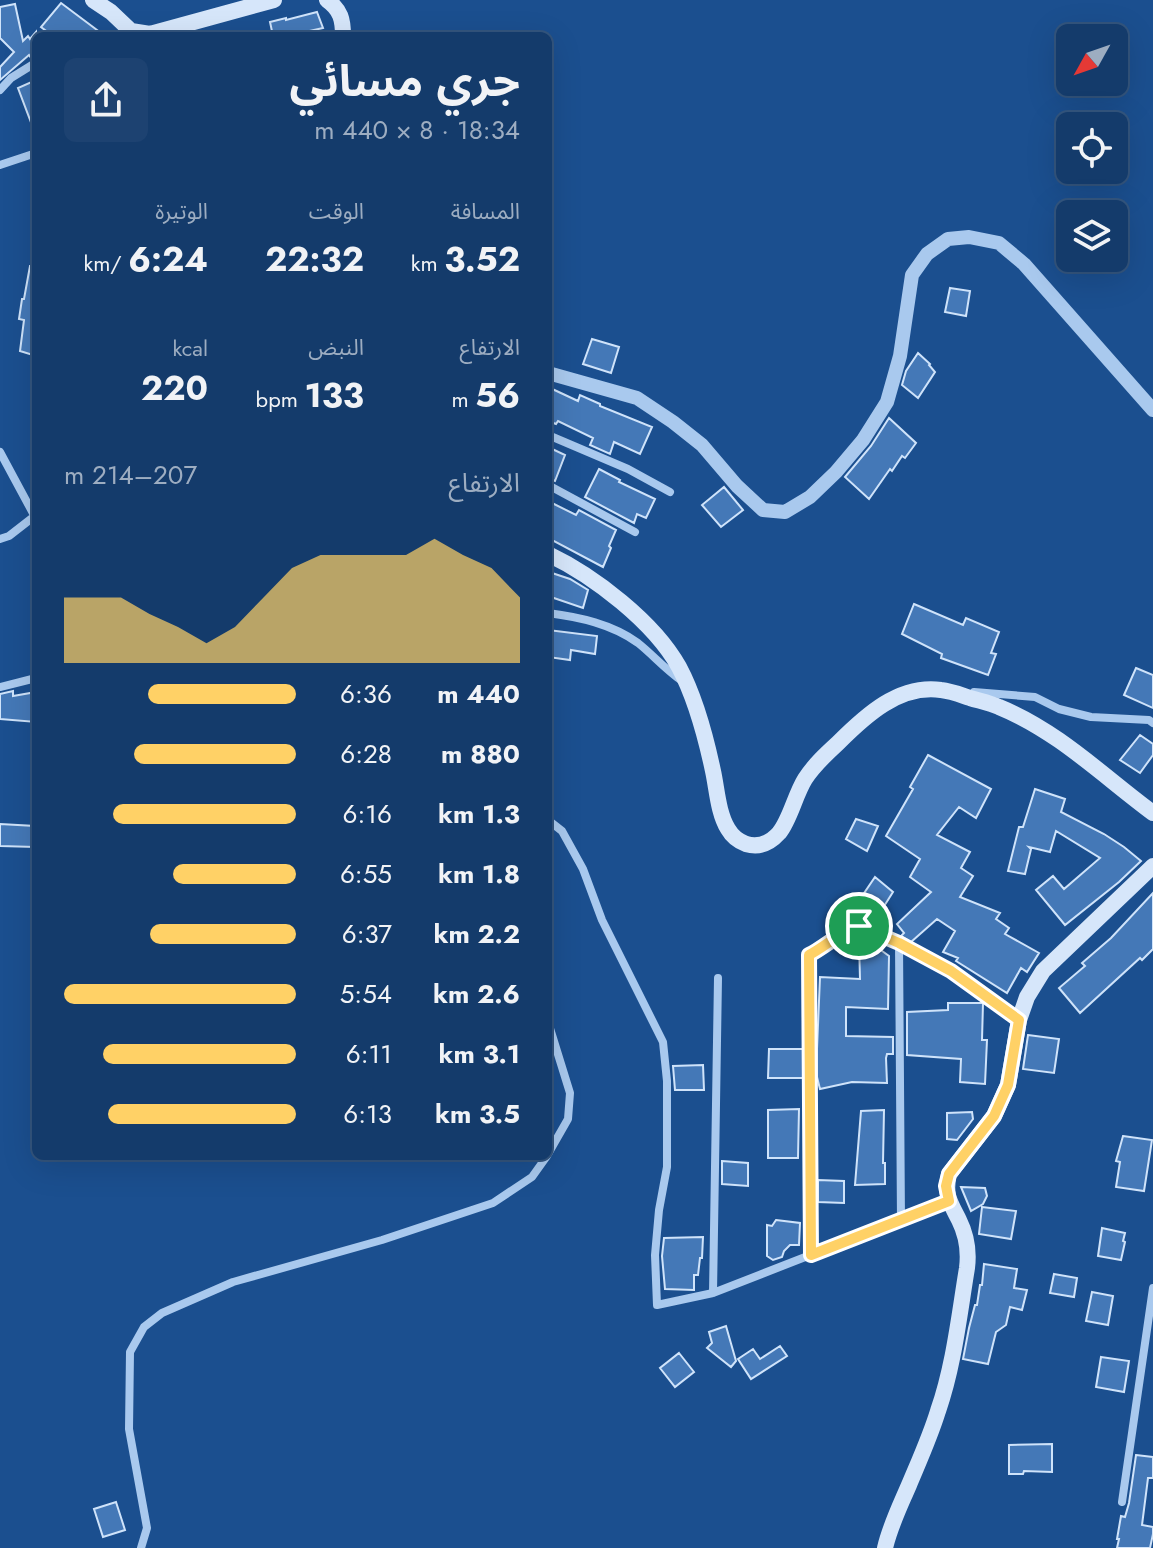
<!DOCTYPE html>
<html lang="ar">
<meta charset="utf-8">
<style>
:root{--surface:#143b6b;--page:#1d4271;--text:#f1f3f6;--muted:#9dadc1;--line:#33557e;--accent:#ffd166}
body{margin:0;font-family:Jost,"Noto Sans Arabic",sans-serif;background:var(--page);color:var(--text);direction:rtl;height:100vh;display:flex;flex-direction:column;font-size:30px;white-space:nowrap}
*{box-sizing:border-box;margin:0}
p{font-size:26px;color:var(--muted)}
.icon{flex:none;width:44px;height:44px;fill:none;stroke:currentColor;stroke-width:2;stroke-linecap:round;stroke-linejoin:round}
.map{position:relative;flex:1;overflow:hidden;direction:ltr}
.details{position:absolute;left:32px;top:32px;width:520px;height:1128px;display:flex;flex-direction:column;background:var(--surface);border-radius:12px;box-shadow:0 8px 32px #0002,0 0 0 2px var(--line);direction:rtl}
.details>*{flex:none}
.needle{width:52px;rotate:230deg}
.tools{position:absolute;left:1056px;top:24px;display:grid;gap:16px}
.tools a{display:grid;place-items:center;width:72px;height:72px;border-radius:12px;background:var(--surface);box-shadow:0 8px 32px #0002,0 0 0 2px var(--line);font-size:40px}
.pin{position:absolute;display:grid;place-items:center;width:68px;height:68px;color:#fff;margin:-34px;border:4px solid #fff;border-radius:50%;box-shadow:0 2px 8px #0007}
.round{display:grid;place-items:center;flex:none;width:84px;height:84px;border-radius:12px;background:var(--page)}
.head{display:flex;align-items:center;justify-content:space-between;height:136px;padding:0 32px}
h1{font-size:44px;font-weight:700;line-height:60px}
.figures{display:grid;grid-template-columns:repeat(3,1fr);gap:12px;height:136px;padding:8px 32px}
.figures div{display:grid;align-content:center}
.figures b{font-size:34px;font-weight:700}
.figures small{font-size:22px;font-weight:400}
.figures p{font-size:22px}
.chart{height:224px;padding:16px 32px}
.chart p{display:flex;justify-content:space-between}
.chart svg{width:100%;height:144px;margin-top:8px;fill:var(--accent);opacity:.7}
ul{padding:0 32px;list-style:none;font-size:26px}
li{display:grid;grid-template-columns:128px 96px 1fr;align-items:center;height:60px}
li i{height:20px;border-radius:10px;background:var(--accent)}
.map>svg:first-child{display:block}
.building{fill:#4478b7;stroke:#cfe3fa;stroke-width:2}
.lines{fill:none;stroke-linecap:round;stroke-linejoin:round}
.minor{stroke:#a9c9ee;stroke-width:8}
.tertiary{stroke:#a9c9ee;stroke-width:14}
.secondary{stroke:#d6e6fa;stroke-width:16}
.route-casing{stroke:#fff;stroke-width:16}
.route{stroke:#ffd166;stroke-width:10}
</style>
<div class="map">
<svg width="1153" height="1548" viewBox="0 0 1153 1548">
<rect width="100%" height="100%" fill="#1b4f8f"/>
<path class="building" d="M61 3 105 36H53L41 27Z
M15 4 23 41 28 36 30 39 36 32V57L31 58 29 55 0 80V67L14 52 0 38V7Z
M317 12 323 28 287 36H273L270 22 286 18V20Z
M36 80V133H35L18 88Z
M30 266H36V356L20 351 24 320 19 319 22 299H24Z
M950 288 970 291 966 316 945 312Z
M592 339 619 347 611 373 583 364Z
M918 353 930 364 929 365 935 372 918 398 902 385 906 371Z
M548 387 578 401 580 395 600 404V406L652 427 640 454 614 442 610 454 590 445 593 438 558 421 556 424 548 421Z
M889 418 916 443 905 458 902 456 892 471 890 469 869 499 845 477 871 446Z
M548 447 565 455 555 481 548 478Z
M599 469 620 480 619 482 655 499 646 518 637 514 634 523 585 497Z
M724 487 743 510 721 527 702 505Z
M548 501 576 515 579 510 616 530 609 546 611 548 603 567 548 538Z
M552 573 570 579 588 590 583 608 548 596Z
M914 604 963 625 966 618 999 632 991 653 996 654 988 675 941 658 942 654 902 634Z
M548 630 597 636 595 654 571 650 570 660 548 657Z
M1136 668 1153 675V708L1124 695Z
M13 691V696L36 692V722L0 719V694Z
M1140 735 1153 744V755L1140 773 1120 760Z
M928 755 991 789 976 818 959 807 937 835 970 852 961 868 973 876 960 897 1000 913 996 919 1009 928 1005 934 1039 953 1027 972 1021 968 1007 993 956 961 958 958 943 952 955 931 937 919 911 942 901 936 904 933 897 924 931 892 910 877 920 859 886 836 913 789 910 787Z
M1035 789 1065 799 1061 812 1104 834 1124 847 1141 861 1119 882 1065 925 1036 890 1053 876 1064 889 1100 858 1056 831 1050 852 1029 847 1031 849 1025 874 1008 871 1019 827H1023Z
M856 819 878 826 867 851 846 839Z
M0 824 35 826V847L0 846Z
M875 877 893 892 874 922 854 908Z
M1153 893V949L1142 960 1140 958 1080 1013 1059 988 1085 966 1082 963 1111 938Z
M859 942 871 943 889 956 888 1009 846 1007V1036L893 1037V1054H887L886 1058 887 1083 852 1082 820 1089 817 1077V1049L820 977 860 979Z
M948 1003H983L982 1040H987L985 1084 960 1082 961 1059 907 1055V1012L948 1010Z
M1028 1035 1059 1039 1054 1073 1023 1069Z
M769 1049H803V1078H768Z
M703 1065 704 1090H675L673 1066Z
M799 1109 798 1158H768V1110Z
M884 1110 883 1163H885V1184L855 1185 861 1111Z
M972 1112 973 1119 957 1140 947 1139V1113Z
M1123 1136 1152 1140 1144 1191 1116 1187 1120 1162 1116 1161Z
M722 1161 748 1163V1186L722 1184Z
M818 1180 844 1181V1203L818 1202Z
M961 1187 985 1188 987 1196 983 1204 971 1211Z
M982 1207 1016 1211 1011 1239 979 1234Z
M776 1220 800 1223 799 1245H790L784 1251 782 1257 773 1260 767 1256V1225L772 1226Z
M1102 1228 1125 1233 1123 1241 1125 1242 1121 1260 1098 1256Z
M703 1237 702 1258H700L698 1275H694V1290L665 1289 662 1256 664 1238Z
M984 1264 1017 1269 1014 1288 1027 1290 1022 1310 1010 1307 1006 1325 996 1332 988 1364 963 1359 969 1328 975 1305H977L980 1285H982Z
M1054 1274 1077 1278 1074 1297 1050 1293Z
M1092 1292 1113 1296 1108 1325 1086 1321Z
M726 1326 736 1361 731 1367 707 1348 712 1343 709 1332Z
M780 1346 787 1356 751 1379 738 1359 753 1349 760 1359Z
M679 1353 694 1372 675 1387 660 1368Z
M1101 1357 1129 1361 1124 1392 1096 1387Z
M1052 1444V1472L1024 1471 1023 1474H1009V1445Z
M1136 1455 1153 1457V1478H1148L1142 1525 1153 1527V1534L1150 1548H1117L1119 1539H1117L1121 1516 1125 1517 1129 1503Z
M116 1502 125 1530 103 1537 94 1509Z"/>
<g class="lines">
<path class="minor" d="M0 90 11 78 32 65 36 64
M0 165 36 153
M548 435 628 469 670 492
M0 452 35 517
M548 485 635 532
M0 539 9 536 36 515
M548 613C579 617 612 624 638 643 653 655 666 670 682 681
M0 687 36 678
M974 692 1035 697 1059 709 1091 717 1149 720 1153 723
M548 820 562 831 583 869 602 920 663 1042 667 1081V1167L659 1210 655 1255 657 1305 713 1293 949 1201
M899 943 901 1221
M548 1022 570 1093 568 1119 548 1154
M811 1255 809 955 825 948 850 927 859 926 899 943 951 971 1018 1019
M713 1293 718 978
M1122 1502 1153 1288
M141 1548 147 1528 129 1429 130 1352 144 1327 162 1313 233 1282 382 1240 493 1203 532 1177 547 1156"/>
<path class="tertiary" d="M548 373 637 398 673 422 702 445 737 486 763 510 785 512 810 497 836 472 863 440 887 402 900 356 912 275 927 254 948 239 969 237 999 243 1024 264 1153 410"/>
<path class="secondary" d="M93 0 111 12 131 31 150 34 274 0
M327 0C341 10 343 20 343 36
M548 554C594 576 654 622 679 667 695 697 706 738 713 771 717 789 718 813 728 829 732 836 738 841 746 844 759 848 770 843 779 833 790 820 795 795 805 779 814 765 826 754 838 743 865 716 899 684 941 690 951 691 961 695 970 698 980 701 990 703 999 707 1058 731 1103 776 1153 813
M885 1548C890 1526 900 1506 909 1485 919 1461 930 1437 938 1411 954 1365 959 1316 967 1268 969 1252 966 1234 959 1220 950 1202 944 1195 949 1174L994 1116 1008 1085 1019 1020 1027 997 1043 971 1153 866"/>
</g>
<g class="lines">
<defs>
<path id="route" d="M859 926 899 943 951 971 1019 1020 1008 1085 994 1116 949 1174 946 1186 949 1201 811 1255 809 955C825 947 844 929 859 926Z"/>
</defs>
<use href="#route" class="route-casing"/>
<use href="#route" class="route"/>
</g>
</svg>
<div class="tools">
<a><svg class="needle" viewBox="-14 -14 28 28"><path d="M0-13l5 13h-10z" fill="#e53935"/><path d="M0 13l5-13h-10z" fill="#9dadc1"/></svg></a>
<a><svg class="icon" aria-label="locate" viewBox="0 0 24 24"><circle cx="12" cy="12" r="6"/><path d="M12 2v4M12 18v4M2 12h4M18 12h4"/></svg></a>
<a><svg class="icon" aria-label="layers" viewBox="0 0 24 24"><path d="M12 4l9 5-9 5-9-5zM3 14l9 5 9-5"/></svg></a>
</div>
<div class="pin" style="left:859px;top:926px;background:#1e9e55"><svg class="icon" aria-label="arrive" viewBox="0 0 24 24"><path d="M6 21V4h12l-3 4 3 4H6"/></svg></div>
<section class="details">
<div class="head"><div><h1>جري مسائي</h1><p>18:34 · 8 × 440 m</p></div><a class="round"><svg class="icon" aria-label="share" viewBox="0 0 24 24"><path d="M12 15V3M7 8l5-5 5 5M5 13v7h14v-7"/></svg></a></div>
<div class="figures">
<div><p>المسافة</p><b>3.52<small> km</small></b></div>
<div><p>الوقت</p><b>22:32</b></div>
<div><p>الوتيرة</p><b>6:24<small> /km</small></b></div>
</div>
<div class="figures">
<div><p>الارتفاع</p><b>56<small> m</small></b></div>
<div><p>النبض</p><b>133<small> bpm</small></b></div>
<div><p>kcal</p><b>220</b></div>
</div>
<div class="chart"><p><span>الارتفاع</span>207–214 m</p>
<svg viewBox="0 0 160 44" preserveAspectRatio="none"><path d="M0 44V24L10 24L20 24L30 29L40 33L50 38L60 33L70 24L80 15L90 11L100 11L110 11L120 11L130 6L140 11L150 15L160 24V44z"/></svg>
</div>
<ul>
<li><b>440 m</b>6:36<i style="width:64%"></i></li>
<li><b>880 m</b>6:28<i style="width:70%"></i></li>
<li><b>1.3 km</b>6:16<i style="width:79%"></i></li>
<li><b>1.8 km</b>6:55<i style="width:53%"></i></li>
<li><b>2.2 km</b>6:37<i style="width:63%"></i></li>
<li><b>2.6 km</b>5:54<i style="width:100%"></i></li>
<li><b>3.1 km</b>6:11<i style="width:83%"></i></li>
<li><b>3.5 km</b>6:13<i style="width:81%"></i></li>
</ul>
</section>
</div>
